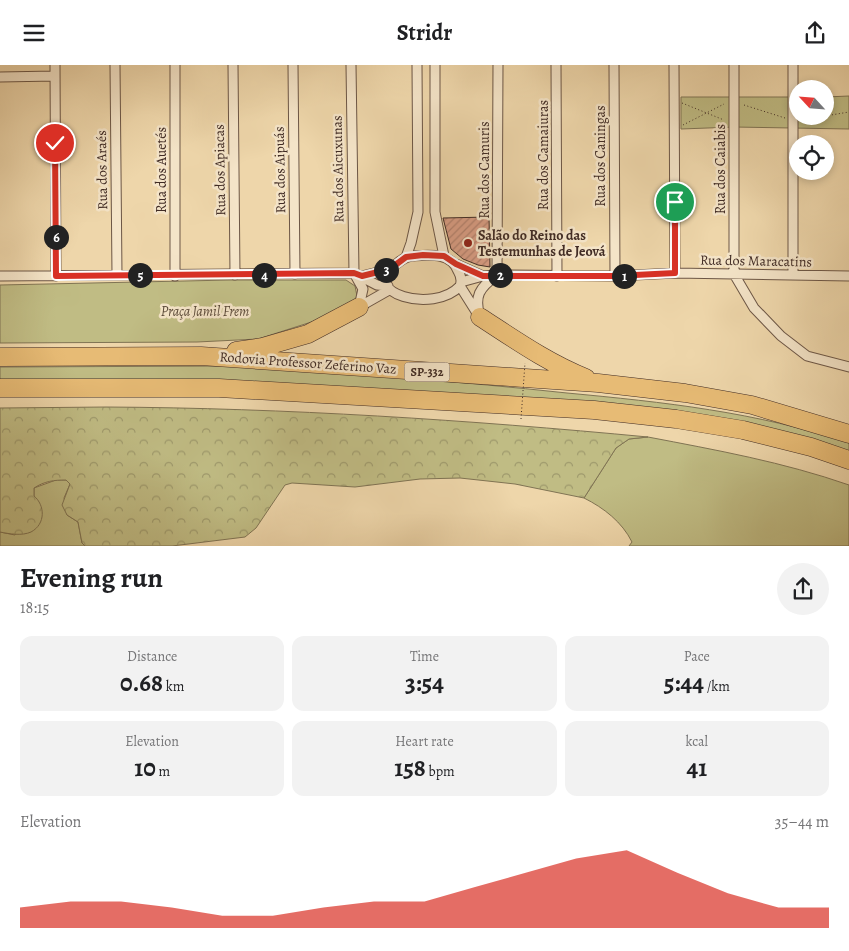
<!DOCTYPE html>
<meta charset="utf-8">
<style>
:root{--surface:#fff;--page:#f2f2f2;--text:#202124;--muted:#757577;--accent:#d93025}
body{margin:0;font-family:Alegreya,serif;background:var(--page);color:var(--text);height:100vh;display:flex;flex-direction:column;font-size:19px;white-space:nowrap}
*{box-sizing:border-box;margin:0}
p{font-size:16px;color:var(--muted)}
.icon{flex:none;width:28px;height:28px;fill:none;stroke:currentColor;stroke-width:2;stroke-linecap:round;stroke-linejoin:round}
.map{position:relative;height:481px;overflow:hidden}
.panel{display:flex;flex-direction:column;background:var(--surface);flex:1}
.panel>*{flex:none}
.needle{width:32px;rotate:296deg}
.fabs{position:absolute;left:789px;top:15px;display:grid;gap:10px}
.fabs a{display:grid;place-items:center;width:45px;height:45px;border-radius:50%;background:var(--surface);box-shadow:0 2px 8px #0003;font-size:25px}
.pin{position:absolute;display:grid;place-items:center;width:42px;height:42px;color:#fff;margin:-21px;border:2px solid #fff;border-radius:50%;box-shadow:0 1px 5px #0007}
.km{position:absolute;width:25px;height:25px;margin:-12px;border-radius:50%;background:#222;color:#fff;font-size:14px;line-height:25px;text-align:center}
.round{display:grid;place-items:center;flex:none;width:52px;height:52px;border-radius:26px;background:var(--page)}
.summary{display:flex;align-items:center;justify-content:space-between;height:85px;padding:0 20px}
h1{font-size:28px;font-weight:600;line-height:38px}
.stats{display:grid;grid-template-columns:repeat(3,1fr);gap:8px;height:85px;padding:5px 20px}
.stats div{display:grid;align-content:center;border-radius:12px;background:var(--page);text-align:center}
.stats b{font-size:25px;font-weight:600}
.stats small{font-size:14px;font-weight:400}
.stats p{font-size:14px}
.chart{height:140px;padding:10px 20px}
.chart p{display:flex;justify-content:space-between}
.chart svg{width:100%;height:90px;margin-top:5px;fill:var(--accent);opacity:.7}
header{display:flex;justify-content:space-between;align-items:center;height:65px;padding:0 20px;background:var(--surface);font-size:22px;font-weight:600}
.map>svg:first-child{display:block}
.green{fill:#c0bc84;stroke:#807454}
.forest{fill:url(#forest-crowns);stroke:#807454}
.building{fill:url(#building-hatch);stroke:#412c25}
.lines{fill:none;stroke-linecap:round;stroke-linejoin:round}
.minor-casing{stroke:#6c5646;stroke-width:11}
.motorway-casing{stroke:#412c25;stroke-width:19}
.path{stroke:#412c25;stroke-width:1;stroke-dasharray:1 2.5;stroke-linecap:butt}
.minor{stroke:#f4e4c8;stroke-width:9}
.motorway{stroke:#e7bb75;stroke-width:18}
.path-bridge{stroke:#412c25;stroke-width:1;stroke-dasharray:1 2.5;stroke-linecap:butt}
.route-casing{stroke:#fff;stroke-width:10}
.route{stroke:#d93025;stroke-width:6}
.poi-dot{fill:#8f2418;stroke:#f4e4c8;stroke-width:2}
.labels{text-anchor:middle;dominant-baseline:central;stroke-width:5;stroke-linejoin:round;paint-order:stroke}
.shield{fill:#f4e4c8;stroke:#776356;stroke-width:1}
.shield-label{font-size:12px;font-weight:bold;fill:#412c25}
.street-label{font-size:14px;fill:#412c25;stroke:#f4e4c8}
.poi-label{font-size:14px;font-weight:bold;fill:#412c25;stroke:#f4e4c8;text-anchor:start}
.park-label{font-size:14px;font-style:italic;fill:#5a4938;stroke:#f4e4c8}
</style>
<header><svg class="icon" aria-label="menu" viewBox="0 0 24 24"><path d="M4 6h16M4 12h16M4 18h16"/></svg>Stridr<svg class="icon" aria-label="share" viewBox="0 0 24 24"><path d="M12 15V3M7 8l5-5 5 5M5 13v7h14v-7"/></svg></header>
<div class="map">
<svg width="849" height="481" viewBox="0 0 849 481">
<defs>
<pattern id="forest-crowns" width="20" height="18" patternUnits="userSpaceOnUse" patternTransform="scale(1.25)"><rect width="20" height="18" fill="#c0bc84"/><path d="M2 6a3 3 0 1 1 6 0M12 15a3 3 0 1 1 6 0" fill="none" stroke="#9e996c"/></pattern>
<pattern id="building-hatch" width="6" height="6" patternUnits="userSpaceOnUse" patternTransform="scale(1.25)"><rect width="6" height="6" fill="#d99d84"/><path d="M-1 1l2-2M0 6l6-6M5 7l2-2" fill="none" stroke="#b2806c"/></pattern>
</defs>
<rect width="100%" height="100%" fill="#eed6aa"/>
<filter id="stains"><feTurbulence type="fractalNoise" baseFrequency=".004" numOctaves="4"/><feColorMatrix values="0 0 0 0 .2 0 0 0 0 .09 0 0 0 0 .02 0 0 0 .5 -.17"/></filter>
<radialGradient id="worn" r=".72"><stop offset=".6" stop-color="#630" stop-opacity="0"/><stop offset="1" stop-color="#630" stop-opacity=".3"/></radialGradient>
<path class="green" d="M849 31V64L734 62 681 64V32H797L798 51H825V32Z
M230 215H346L355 221 357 231 349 245 258 274 197 277 0 278V220Z
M233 301C345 308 456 316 567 328 663 337 757 347 849 378V390L760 363 0 317V302Z
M648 372C716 385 783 397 849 420V481H629L632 477C622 457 604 443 584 433L616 383 629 374Z
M56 415H66L70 419 64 433 67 450 78 457 82 478 85 481H0V467L15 470 34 431V423Z"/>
<path class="forest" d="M106 342C287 343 468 355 648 372L629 374 616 383 584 433 515 419 460 413 420 414 355 422 292 418 285 420 256 463 245 472 172 481H85L82 478 78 457 67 450 62 440 70 419 66 415C54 415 45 416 34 423V431C45 440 46 459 31 467 22 471 10 469 0 467V343Z"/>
<path class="building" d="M489 152 490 202 478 200 463 194 451 184 443 153Z"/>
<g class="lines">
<defs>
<path id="minor" d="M55 0 56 211
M115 0 117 210
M175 0V211
M233 0 235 210
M293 0 295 209
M351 0 354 208 363 224 359 242
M435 0V147L444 191
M556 0 557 211
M614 0 615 211
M674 0 675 208
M734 0V209L754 243 781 271 807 291 849 302
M793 0V210
M0 12 55 11
M412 191C429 190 451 187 458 206 461 211 462 216 460 221 433 250 358 227 395 200 401 195 405 192 412 191Z
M406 192 411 178 418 147 417 0
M456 199 483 211
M0 211 354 208 377 220 388 221
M362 211 390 204
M461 217 483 211 497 210 615 211 675 208 849 211
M460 221 477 248
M359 242 389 225
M480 252C474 231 479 223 497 210L498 0"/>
<path id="motorway" d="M480 252C514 274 548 298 586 313
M236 286 263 282 308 269 359 242
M0 292 201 291 598 318 685 328 752 340 849 369
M0 323H219L594 345 676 354 743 365 811 382 849 395"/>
</defs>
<use href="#minor" class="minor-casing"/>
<use href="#motorway" class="motorway-casing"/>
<path class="path" d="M682 38 724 55
M744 40 785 53
M825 51 849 47
M801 54 820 51
M683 60 724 39"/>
<use href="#minor" class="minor"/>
<use href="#motorway" class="motorway"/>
<path class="path-bridge" d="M521 354 525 298"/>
</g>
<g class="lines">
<defs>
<path id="route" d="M55 78 56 211 354 208 362 211 390 204 406 192 423 190 444 191 456 199 483 211H615L675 208V137"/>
</defs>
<use href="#route" class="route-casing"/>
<use href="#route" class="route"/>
</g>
<circle class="poi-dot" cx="468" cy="178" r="5"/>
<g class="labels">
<rect class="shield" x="404.5" y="297.5" width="45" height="19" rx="4"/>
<g class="shield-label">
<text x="427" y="307">SP-332</text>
</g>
<g class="street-label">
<text transform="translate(543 90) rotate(-90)">Rua dos Camaiuras</text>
<text transform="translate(600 91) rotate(-90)">Rua dos Caningas</text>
<text transform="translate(338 104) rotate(-91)">Rua dos Aicuxunas</text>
<text transform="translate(720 104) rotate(-90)">Rua dos Caiabis</text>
<text transform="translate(102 105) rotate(-91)">Rua dos Araés</text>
<text transform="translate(161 105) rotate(-90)">Rua dos Auetés</text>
<text transform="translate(220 105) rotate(-91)">Rua dos Apiacas</text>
<text transform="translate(280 105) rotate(-91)">Rua dos Aipuás</text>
<text transform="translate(484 105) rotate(-90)">Rua dos Camuris</text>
<text transform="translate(756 196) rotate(1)">Rua dos Maracatins</text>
<text transform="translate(308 298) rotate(4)">Rodovia Professor Zeferino Vaz</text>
</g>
<g class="poi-label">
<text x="478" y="170">Salão do Reino das<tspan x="478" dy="16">Testemunhas de Jeová</tspan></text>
</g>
<g class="park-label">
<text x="205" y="246">Praça Jamil Frem</text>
</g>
</g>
<rect width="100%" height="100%" filter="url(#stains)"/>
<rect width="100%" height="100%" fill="url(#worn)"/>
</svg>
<div class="fabs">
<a><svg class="needle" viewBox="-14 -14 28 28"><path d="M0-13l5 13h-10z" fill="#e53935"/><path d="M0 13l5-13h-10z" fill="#757577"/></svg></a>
<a><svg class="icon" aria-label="locate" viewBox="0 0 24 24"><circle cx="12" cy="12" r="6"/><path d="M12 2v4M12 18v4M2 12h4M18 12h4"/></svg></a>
</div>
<div class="pin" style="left:675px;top:137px;background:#1e9e55"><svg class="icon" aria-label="arrive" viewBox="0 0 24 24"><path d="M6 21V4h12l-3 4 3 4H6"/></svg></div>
<div class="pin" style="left:55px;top:78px;background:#d93025"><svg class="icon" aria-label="check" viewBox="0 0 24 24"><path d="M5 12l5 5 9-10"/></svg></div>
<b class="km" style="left:624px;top:211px">1</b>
<b class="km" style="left:500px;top:210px">2</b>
<b class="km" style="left:386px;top:205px">3</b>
<b class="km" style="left:264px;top:210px">4</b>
<b class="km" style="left:140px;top:210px">5</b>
<b class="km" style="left:56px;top:172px">6</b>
</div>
<section class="panel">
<div class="summary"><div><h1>Evening run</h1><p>18:15</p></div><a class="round"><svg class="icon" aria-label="share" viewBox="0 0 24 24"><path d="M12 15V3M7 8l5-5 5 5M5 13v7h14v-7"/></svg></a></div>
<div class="stats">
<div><p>Distance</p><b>0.68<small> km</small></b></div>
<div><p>Time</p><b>3:54</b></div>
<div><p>Pace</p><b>5:44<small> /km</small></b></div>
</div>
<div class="stats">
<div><p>Elevation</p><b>10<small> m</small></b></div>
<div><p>Heart rate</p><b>158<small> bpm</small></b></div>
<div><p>kcal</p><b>41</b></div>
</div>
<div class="chart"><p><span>Elevation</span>35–44 m</p>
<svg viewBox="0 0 160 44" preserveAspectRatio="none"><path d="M0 44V34L10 31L20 31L30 34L40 38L50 38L60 34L70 31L80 31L90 24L100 17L110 10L120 6L130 17L140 27L150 34L160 34V44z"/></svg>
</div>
</section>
